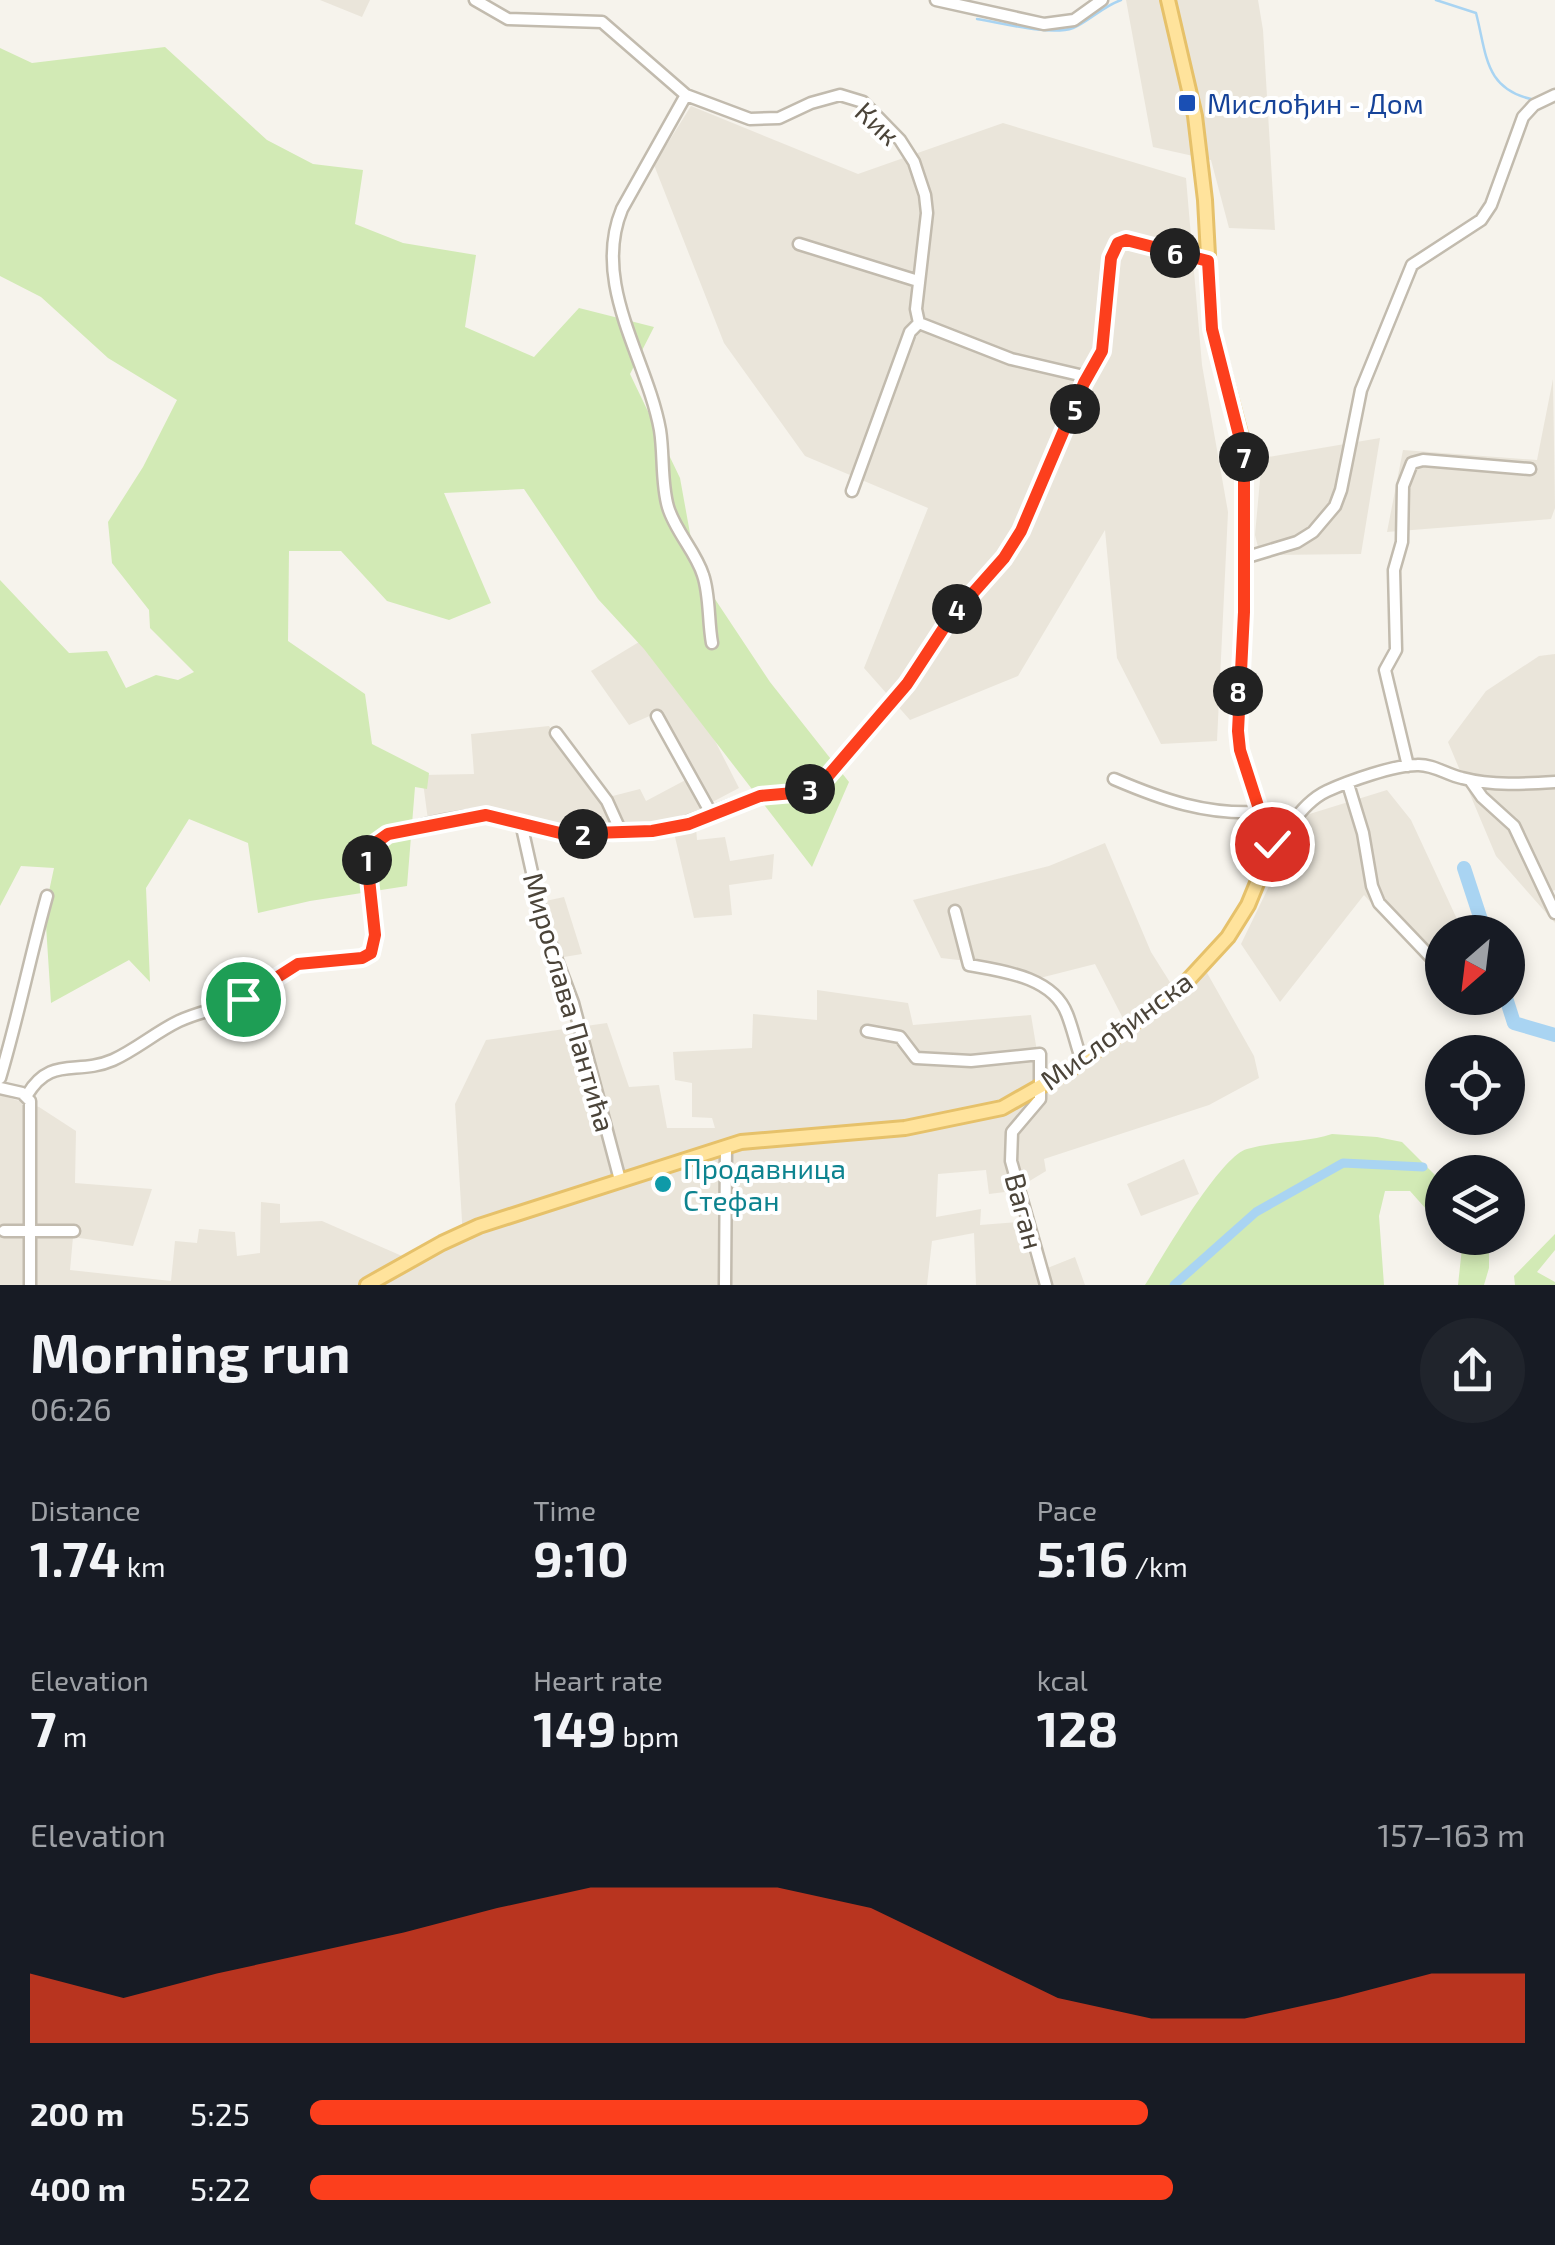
<!DOCTYPE html>
<meta charset="utf-8">
<style>
:root{--surface:#171b24;--page:#20242c;--text:#f1f3f6;--muted:#9ea1a6;--accent:#fc3f1d}
body{margin:0;font-family:"Exo 2",sans-serif;background:var(--page);color:var(--text);height:100vh;display:flex;flex-direction:column;font-size:38px;white-space:nowrap}
*{box-sizing:border-box;margin:0}
p{font-size:32px;color:var(--muted)}
.icon{flex:none;width:55px;height:55px;fill:none;stroke:currentColor;stroke-width:2;stroke-linecap:round;stroke-linejoin:round}
.map{position:relative;height:1285px;overflow:hidden}
.side{display:flex;flex-direction:column;background:var(--surface);flex:1}
.side>*{flex:none}
.needle{width:65px;rotate:208deg}
.buttons{position:absolute;left:1425px;top:915px;display:grid;gap:20px}
.buttons a{display:grid;place-items:center;width:100px;height:100px;border-radius:50%;background:var(--surface);box-shadow:0 5px 15px #0003;font-size:50px}
.pin{position:absolute;display:grid;place-items:center;width:85px;height:85px;color:#fff;margin:-42px;border:5px solid #fff;border-radius:50%;box-shadow:0 2px 10px #0007}
.km{position:absolute;width:50px;height:50px;margin:-25px;border-radius:50%;background:#222;color:#fff;font-size:28px;line-height:50px;text-align:center}
.round{display:grid;place-items:center;flex:none;width:105px;height:105px;border-radius:52px;background:var(--page)}
.headline{display:flex;align-items:center;justify-content:space-between;height:170px;padding:0 30px}
h1{font-size:55px;font-weight:700;line-height:75px}
.stats{display:grid;grid-template-columns:repeat(3,1fr);gap:15px;height:170px;padding:10px 30px}
.stats div{display:grid;align-content:center}
.stats b{font-size:50px;font-weight:700}
.stats small{font-size:28px;font-weight:400}
.stats p{font-size:28px}
.chart{height:280px;padding:20px 30px}
.chart p{display:flex;justify-content:space-between}
.chart svg{width:100%;height:180px;margin-top:10px;fill:var(--accent);opacity:.7}
ul{padding:0 30px;list-style:none;font-size:32px}
li{display:grid;grid-template-columns:160px 120px 1fr;align-items:center;height:75px}
li i{height:25px;border-radius:12px;background:var(--accent)}
.map>svg:first-child{display:block}
.residential{fill:#eae5da}
.green{fill:#d2eab5}
.lines{fill:none;stroke-linecap:round;stroke-linejoin:round}
.stream{stroke:#a9d4f2;stroke-width:2.5}
.canal{stroke:#a9d4f2;stroke-width:9}
.river{stroke:#a9d4f2;stroke-width:14}
.minor-casing{stroke:#c2bbae;stroke-width:15}
.major-casing{stroke:#e6c16a;stroke-width:18}
.minor{stroke:#fff;stroke-width:10}
.major{stroke:#ffe39c;stroke-width:12}
.route-casing{stroke:#fff;stroke-width:20}
.route{stroke:#fc3f1d;stroke-width:12}
.transit-dot{fill:#1a4fb4;stroke:#fff;stroke-width:4}
.culture-dot{fill:#0f9aa8;stroke:#fff;stroke-width:4}
.labels{text-anchor:middle;dominant-baseline:central;stroke-width:8;stroke-linejoin:round;paint-order:stroke}
.transit-label{font-size:28px;fill:#164399;stroke:#fff;text-anchor:start}
.street-label{font-size:28px;fill:#4b4439;stroke:#fff}
.culture-label{font-size:28px;fill:#0d838f;stroke:#fff;text-anchor:start}
</style>
<div class="map">
<svg width="1555" height="1285" viewBox="0 0 1555 1285">
<rect width="100%" height="100%" fill="#f6f3ec"/>
<path class="residential" d="M320 0H370L362 17Z
M1126 0H1258L1263 30 1275 230 1229 228 1211 160 1153 147Z
M691 106 858 174 1003 123 1186 178 1202 365 1228 512 1217 741 1161 744 1117 658 1105 530 1018 676 910 720 864 668 928 508 805 456 724 343 654 165Z
M1553 379 1555 508 1551 519 1387 532 1403 450 1537 460Z
M1380 438 1361 554 1260 555 1255 535 1262 458Z
M644 639 708 727 739 788 701 808 704 814 695 815 697 840 725 837 730 861 774 854 772 879 729 885 732 915 694 918 671 820 623 827 570 825 491 811 428 820 422 775 474 774 471 734 549 726 601 799 640 789 646 801 693 776 661 711 629 725 591 671Z
M1555 654V890L1541 896 1555 911V923L1496 856 1448 742 1486 691 1539 656Z
M1387 790 1411 820 1463 932H1442V981L1364 895 1280 1002 1241 944 1303 816Z
M1105 843 1151 952 1178 995 1206 971 1254 1056 1259 1078 1209 1105 1044 1159 1046 1171 1013 1191 989 1194 986 1170 938 1174 936 1217 981 1209 980 1225 1019 1222 1035 1273 1075 1257 1085 1285H976L974 1233 932 1241 927 1285H0V1095L39 1107 76 1131 75 1183 152 1189 133 1246 73 1237 70 1270 171 1281 175 1241 197 1243 199 1229 235 1232 237 1256 260 1253 261 1202 280 1204V1223L322 1221 418 1263 463 1238 455 1104 486 1040 607 1023 629 1087 659 1085 667 1128H715L712 1118 692 1117V1083L675 1080 673 1052 752 1048 753 1014 817 1020V990L908 1003 913 1025 1031 1015 1044 1094 1131 1034 1095 964 1032 980 1016 974 1012 966 941 958 913 900 1049 866Z
M564 897 582 954 558 958 541 902Z
M1184 1159 1199 1194 1141 1216 1127 1184Z"/>
<path class="green" d="M165 47 267 140 313 164 363 170 355 224 403 243 476 255 465 327 534 357 579 308 654 327 630 374 680 478 697 572 770 682 849 782 812 867 644 649 598 599 524 489 444 493 491 603 449 620 387 601 341 551H289L288 641 365 694 372 744 429 773 427 789 415 787 407 886 310 901 258 913 248 843 189 819 146 888 150 982 129 960 51 1003 45 910 54 868 21 866 0 906V580L69 653 107 651 126 688 156 675 178 680 194 672 150 628 149 610 112 563 108 522 143 467 177 400 108 358 41 297 0 276V48L32 63Z
M1332 1134 1377 1137 1402 1142 1442 1182V1227L1410 1191H1385L1379 1216 1384 1285H1145C1162 1258 1220 1156 1247 1149 1275 1141 1304 1143 1332 1134Z
M1555 1234V1250L1537 1272 1555 1282V1285H1515L1514 1276Z
M1452 1238H1487L1489 1240V1268L1484 1285H1458L1462 1248Z"/>
<g class="lines">
<path class="stream" d="M1436 0 1476 13C1487 55 1484 90 1535 100
M977 19C1002 23 1051 36 1073 28 1089 21 1102 7 1121 0"/>
<path class="canal" d="M1174 1285 1256 1212 1343 1163 1423 1167"/>
<path class="river" d="M1464 868 1485 932
M1506 998 1514 1023 1555 1035"/>
<defs>
<path id="minor" d="M475 0 508 19 602 22 686 95 750 119 779 118 811 103 840 95 863 102 900 140 914 162 925 195 927 213 916 309 919 323
M936 0 1044 24 1074 20 1102 0
M686 95 622 209C591 284 647 358 660 430 664 455 661 483 668 507 675 531 696 552 703 575 710 595 708 622 712 643
M799 244 918 281
M919 323 1011 359 1088 377
M852 491 910 332 919 323
M1244 558 1297 542 1313 532 1335 506 1341 490 1361 390 1412 265 1481 220 1491 205 1523 117 1534 105 1555 95
M657 716 712 815
M556 733 607 801 622 834
M1408 766 1385 670 1396 650 1394 570 1402 542 1403 486 1412 463 1423 460 1530 469
M1114 779C1163 800 1206 815 1260 812
M1470 780 1482 797 1514 826 1555 913
M1348 784 1363 833 1372 886 1379 903 1442 969
M521 823 544 926 573 1003 620 1180
M1265 847C1287 837 1299 804 1327 791 1349 781 1394 765 1417 765 1433 764 1447 775 1462 778 1492 786 1525 784 1555 782
M955 911 969 965C1003 971 1053 977 1067 1014 1073 1029 1076 1045 1082 1061
M867 1031 900 1037 916 1058 971 1061 1040 1054V1099L1012 1132 1011 1161 1046 1285
M0 1078C18 1018 30 957 47 896
M0 1088 22 1093 30 1101V1285
M27 1095C51 1055 76 1076 113 1060 137 1049 156 1032 179 1021 200 1011 224 1008 244 998 263 989 276 972 296 965 320 957 349 965 371 953 387 922 353 877 372 848 383 830 465 814 488 815 508 816 528 826 547 831 579 838 615 835 647 831 687 827 718 807 756 797 783 790 805 797 828 776L907 684 949 620 1004 558 1021 531 1085 383 1102 351 1111 258C1114 247 1118 240 1131 240L1207 261
M4 1231H74
M725 1285 726 1147"/>
<path id="major" d="M367 1285 442 1243 479 1226 741 1142 905 1128 1002 1108 1069 1070 1180 989 1228 937 1248 905 1262 871 1265 842 1260 812 1240 751 1238 731 1244 612 1243 445 1212 329 1205 200 1195 116 1168 0"/>
</defs>
<use href="#minor" class="minor-casing"/>
<use href="#major" class="major-casing"/>
<use href="#minor" class="minor"/>
<use href="#major" class="major"/>
</g>
<g class="lines">
<defs>
<path id="route" d="M243 999 298 964 362 958 371 953 375 935 367 860 374 844 388 834 486 815 564 834 652 831 689 824 760 796 805 792 828 776 907 684 949 620 1004 558 1021 531 1084 383 1102 351 1111 258 1118 243 1126 240 1208 261 1212 329 1244 455V612L1238 731 1240 750 1260 812 1265 847 1272 844"/>
</defs>
<use href="#route" class="route-casing"/>
<use href="#route" class="route"/>
</g>
<rect class="transit-dot" x="1177" y="93" width="20" height="20" rx="5"/>
<circle class="culture-dot" cx="663" cy="1184" r="10"/>
<g class="labels">
<g class="transit-label">
<text x="1207" y="103">Мислођин - Дом</text>
</g>
<g class="street-label">
<text transform="translate(878 123) rotate(43)">Кик</text>
<text transform="translate(570 1002) rotate(74)">Мирослава Пантића</text>
<text transform="translate(1116 1030) rotate(-36)">Мислођинска</text>
<text transform="translate(1025 1211) rotate(75)">Ваган</text>
</g>
<g class="culture-label">
<text x="683" y="1168">Продавница<tspan x="683" dy="32">Стефан</tspan></text>
</g>
</g>
</svg>
<div class="buttons">
<a><svg class="needle" viewBox="-14 -14 28 28"><path d="M0-13l5 13h-10z" fill="#e53935"/><path d="M0 13l5-13h-10z" fill="#9ea1a6"/></svg></a>
<a><svg class="icon" aria-label="locate" viewBox="0 0 24 24"><circle cx="12" cy="12" r="6"/><path d="M12 2v4M12 18v4M2 12h4M18 12h4"/></svg></a>
<a><svg class="icon" aria-label="layers" viewBox="0 0 24 24"><path d="M12 4l9 5-9 5-9-5zM3 14l9 5 9-5"/></svg></a>
</div>
<div class="pin" style="left:243px;top:999px;background:#1e9e55"><svg class="icon" aria-label="arrive" viewBox="0 0 24 24"><path d="M6 21V4h12l-3 4 3 4H6"/></svg></div>
<div class="pin" style="left:1272px;top:844px;background:#d93025"><svg class="icon" aria-label="check" viewBox="0 0 24 24"><path d="M5 12l5 5 9-10"/></svg></div>
<b class="km" style="left:367px;top:860px">1</b>
<b class="km" style="left:583px;top:834px">2</b>
<b class="km" style="left:810px;top:789px">3</b>
<b class="km" style="left:957px;top:609px">4</b>
<b class="km" style="left:1075px;top:409px">5</b>
<b class="km" style="left:1175px;top:253px">6</b>
<b class="km" style="left:1244px;top:457px">7</b>
<b class="km" style="left:1238px;top:691px">8</b>
</div>
<section class="side">
<div class="headline"><div><h1>Morning run</h1><p>06:26</p></div><a class="round"><svg class="icon" aria-label="share" viewBox="0 0 24 24"><path d="M12 15V3M7 8l5-5 5 5M5 13v7h14v-7"/></svg></a></div>
<div class="stats">
<div><p>Distance</p><b>1.74<small> km</small></b></div>
<div><p>Time</p><b>9:10</b></div>
<div><p>Pace</p><b>5:16<small> /km</small></b></div>
</div>
<div class="stats">
<div><p>Elevation</p><b>7<small> m</small></b></div>
<div><p>Heart rate</p><b>149<small> bpm</small></b></div>
<div><p>kcal</p><b>128</b></div>
</div>
<div class="chart"><p><span>Elevation</span>157–163 m</p>
<svg viewBox="0 0 160 44" preserveAspectRatio="none"><path d="M0 44V27L10 33L20 27L30 22L40 17L50 11L60 6L70 6L80 6L90 11L100 22L110 33L120 38L130 38L140 33L150 27L160 27V44z"/></svg>
</div>
<ul>
<li><b>200 m</b>5:25<i style="width:69%"></i></li>
<li><b>400 m</b>5:22<i style="width:71%"></i></li>
</ul>
</section>
